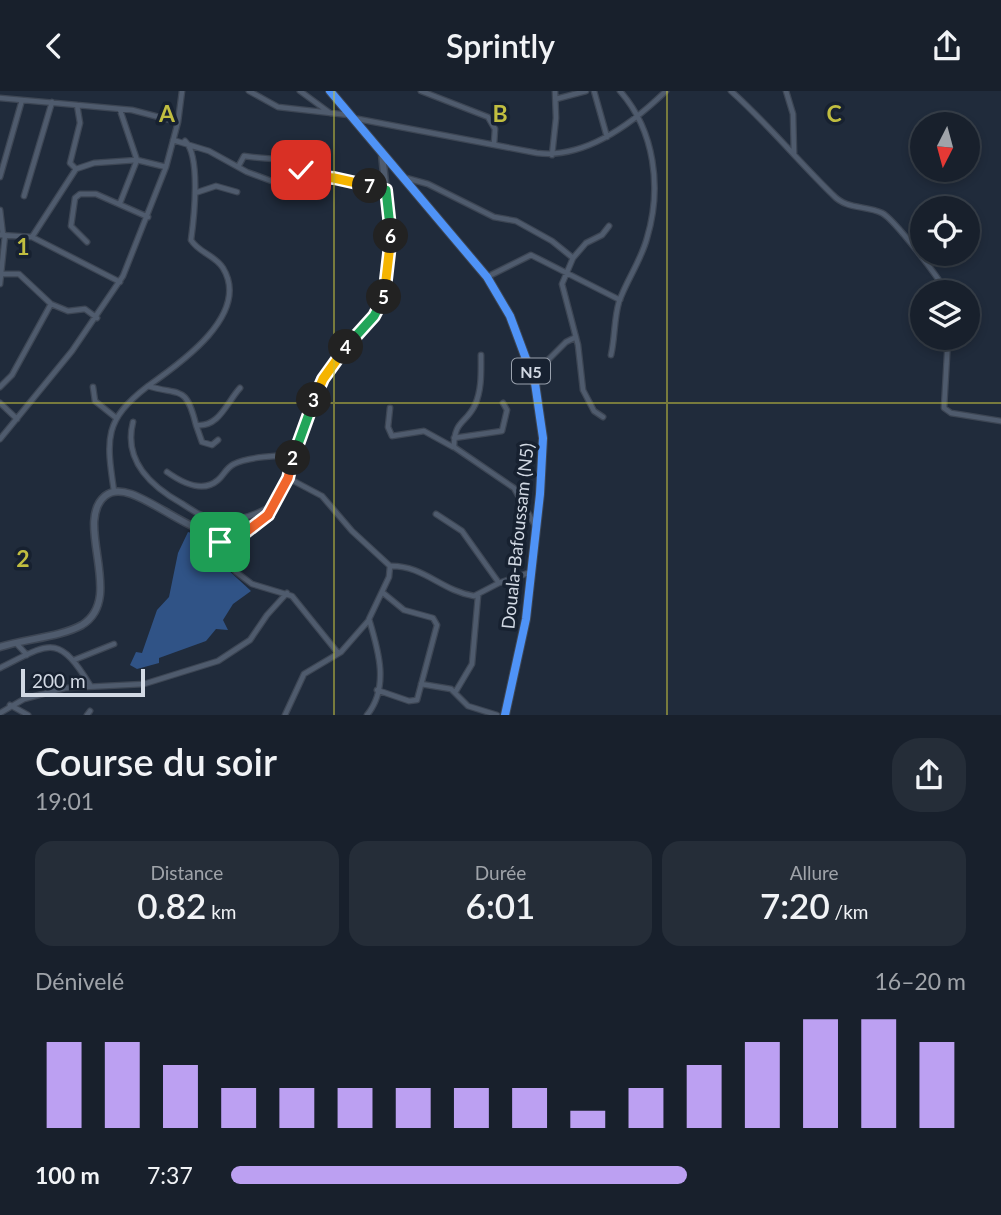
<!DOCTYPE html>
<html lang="fr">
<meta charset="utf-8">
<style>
:root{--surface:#18202c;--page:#252d38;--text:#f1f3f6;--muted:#9fa3a9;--line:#363e48;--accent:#bca0f2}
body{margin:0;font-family:Lato,sans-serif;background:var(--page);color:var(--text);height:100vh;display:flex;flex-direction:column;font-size:26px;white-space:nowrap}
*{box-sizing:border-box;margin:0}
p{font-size:23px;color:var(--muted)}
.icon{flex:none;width:38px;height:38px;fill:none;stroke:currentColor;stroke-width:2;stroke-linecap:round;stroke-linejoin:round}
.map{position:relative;height:624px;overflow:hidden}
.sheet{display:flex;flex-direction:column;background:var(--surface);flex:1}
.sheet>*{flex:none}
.needle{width:46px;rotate:186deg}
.fabs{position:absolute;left:910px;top:21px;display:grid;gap:14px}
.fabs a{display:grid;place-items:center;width:70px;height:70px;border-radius:50%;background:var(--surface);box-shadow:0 4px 10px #0003,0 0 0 2px var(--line);font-size:35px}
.scale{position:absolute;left:21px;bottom:18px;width:124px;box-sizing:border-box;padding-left:7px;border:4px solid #d2d9e4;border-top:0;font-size:19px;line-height:24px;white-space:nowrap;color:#d2d9e4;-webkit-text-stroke:5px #172130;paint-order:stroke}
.pin{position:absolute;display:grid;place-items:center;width:60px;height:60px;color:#fff;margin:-30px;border-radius:14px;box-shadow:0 4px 10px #0006}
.km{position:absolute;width:35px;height:35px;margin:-18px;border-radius:50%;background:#222;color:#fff;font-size:19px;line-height:35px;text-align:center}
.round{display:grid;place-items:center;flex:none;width:74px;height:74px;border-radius:28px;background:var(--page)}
.head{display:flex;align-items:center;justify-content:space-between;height:119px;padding:0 35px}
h1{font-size:38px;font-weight:600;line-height:52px}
.stats{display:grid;grid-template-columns:repeat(3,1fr);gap:10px;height:119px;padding:7px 35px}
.stats div{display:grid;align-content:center;border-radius:18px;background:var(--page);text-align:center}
.stats b{font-size:35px;font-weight:600}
.stats small{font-size:19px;font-weight:400}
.stats p{font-size:19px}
.chart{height:196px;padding:14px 35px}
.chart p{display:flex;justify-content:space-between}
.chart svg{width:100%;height:126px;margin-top:7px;stroke:var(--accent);stroke-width:6}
ul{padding:0 35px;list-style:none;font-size:23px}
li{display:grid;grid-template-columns:112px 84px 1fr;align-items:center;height:52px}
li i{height:18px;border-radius:9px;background:var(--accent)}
header{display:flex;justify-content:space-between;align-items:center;height:91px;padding:0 35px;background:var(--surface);font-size:32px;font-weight:600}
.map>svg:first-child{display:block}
.green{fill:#305386}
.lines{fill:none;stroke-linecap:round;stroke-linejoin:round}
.street-casing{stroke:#3d4654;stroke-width:7}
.secondary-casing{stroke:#3d4654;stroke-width:9}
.highway-casing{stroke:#3d4654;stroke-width:10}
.street{stroke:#4f5b6d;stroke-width:4.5}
.secondary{stroke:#4f5b6d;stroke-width:6}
.highway{stroke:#4f93f7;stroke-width:8}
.split-1-casing{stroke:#fff;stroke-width:14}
.split-2-casing{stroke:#fff;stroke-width:14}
.split-3-casing{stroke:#fff;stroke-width:14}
.split-4-casing{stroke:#fff;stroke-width:14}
.split-5-casing{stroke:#fff;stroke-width:14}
.split-6-casing{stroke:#fff;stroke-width:14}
.split-7-casing{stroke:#fff;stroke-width:14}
.split-8-casing{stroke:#fff;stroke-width:14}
.split-1{stroke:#f0652b;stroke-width:9}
.split-2{stroke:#f0652b;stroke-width:9}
.split-3{stroke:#22a559;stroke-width:9}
.split-4{stroke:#f5b400;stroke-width:9}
.split-5{stroke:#22a559;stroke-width:9}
.split-6{stroke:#f5b400;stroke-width:9}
.split-7{stroke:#22a559;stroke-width:9}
.split-8{stroke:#f5b400;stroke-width:9}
.grid{fill:none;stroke:#c1be40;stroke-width:2;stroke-opacity:0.55}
.labels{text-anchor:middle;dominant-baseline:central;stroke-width:7;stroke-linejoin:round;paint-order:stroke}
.shield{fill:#172130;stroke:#9aa2ae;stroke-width:2}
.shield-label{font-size:16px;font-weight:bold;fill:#d2d9e4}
.street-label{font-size:18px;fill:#d2d9e4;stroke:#172130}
.grid-label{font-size:23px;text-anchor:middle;font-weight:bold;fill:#c1be40;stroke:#172130;stroke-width:7;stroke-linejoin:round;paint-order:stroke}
</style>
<header><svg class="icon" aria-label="back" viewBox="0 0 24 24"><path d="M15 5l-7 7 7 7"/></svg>Sprintly<svg class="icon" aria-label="share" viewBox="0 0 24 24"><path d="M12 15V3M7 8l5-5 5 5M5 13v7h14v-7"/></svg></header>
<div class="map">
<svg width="1001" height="624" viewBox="0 0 1001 624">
<rect width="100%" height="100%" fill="#202b3b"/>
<path class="green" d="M188 441 212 448 226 477 251 500 233 513 223 529 228 539 216 538 206 550 159 567V572L137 578 130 574 136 561 142 562 157 519 169 506 178 462Z"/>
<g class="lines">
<defs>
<path id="street" d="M249 0 278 16 349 24
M300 0 330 22
M421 0 488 26 495 38 494 53
M594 0 607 46
M731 0C767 32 798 70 833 104 847 119 865 114 882 122 894 128 940 188 946 201
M786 0 793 23 794 63
M0 7 132 19 178 31
M556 8 586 0
M353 27 537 62C586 68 632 33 666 0
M173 49 209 60 247 81 277 92 319 85 385 99
M552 64 556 27 555 0
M238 76 244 65C275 70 284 63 307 85
M76 78 70 72 80 32 77 14
M0 86 22 9
M406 87 428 93 494 126 516 130 552 150 573 167
M195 102 216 95 237 101
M24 105 52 11
M120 112 137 69 120 19
M0 119 3 144
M0 144 32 146 120 191
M32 146 76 78 94 72 137 69 166 76
M87 151 71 135 75 107 80 103H96L148 126
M2 183H19L51 213 68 220 85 218 97 227
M487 186 531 164 620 209
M0 193 5 144
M948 247 944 317 951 322 1001 330
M481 264C481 281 482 298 475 314 466 333 454 329 454 356L514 397 536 436
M611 264C615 247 614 227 619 211 626 190 641 170 647 147 662 97 655 40 620 0
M533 284 566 251 576 246
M148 295C181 272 251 223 223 177 215 164 199 162 191 149 194 127 201 65 185 50
M0 296 12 284 51 213
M93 296 95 310 115 326
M0 312 17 328
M390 317 388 336 392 345 424 340 453 356
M603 326 594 320 583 299 578 254 562 193 573 167 586 152 602 144 609 135
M133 331C123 370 151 395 181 412 192 419 203 427 216 429 236 431 256 424 273 414
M196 334 202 351 212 354 218 349
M454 347 502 340 507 319 503 312
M0 348 72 260 123 185 166 76 178 31 182 0
M167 381C181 391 202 403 218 389 224 384 226 377 234 373 247 366 279 364 294 365
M288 387 322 405 352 440 390 475 389 486 369 528C378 558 390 596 367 624
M114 400C106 347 104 329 148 295 180 305 186 293 196 334 219 337 227 311 240 297
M436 423 462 440 499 492
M219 446 225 465 236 481 252 493 292 505 338 562
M390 475C423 474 442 500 474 505L499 492 531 481
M16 552 27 564
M74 569 114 553
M0 577C50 552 58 542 90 594
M421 593 451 598 468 615 497 624
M377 599 409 610 417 609 437 534 433 527 404 519 382 501
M456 600 472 573 478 505
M10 614 28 624
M0 622 24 608 65 597 144 593 218 570 250 549 267 524 287 502
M87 624 90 620
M285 624 304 583 341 561 369 529"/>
<path id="secondary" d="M0 556C24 548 61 546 82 534 126 507 73 432 105 405 132 382 190 453 235 444 294 432 299 326 327 280 343 255 376 234 384 204 397 157 386 110 382 62"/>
<path id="highway" d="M330 0 487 186 510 225 535 292 543 347 540 403 526 528 505 624"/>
</defs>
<use href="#street" class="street-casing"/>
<use href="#secondary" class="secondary-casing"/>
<use href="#highway" class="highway-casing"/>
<use href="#street" class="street"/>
<use href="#secondary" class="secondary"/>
<use href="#highway" class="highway"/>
</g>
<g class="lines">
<defs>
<path id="split-1" d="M220 451 219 446 246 441 268 424"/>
<path id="split-2" d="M268 424 288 387 293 367"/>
<path id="split-3" d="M293 367 314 309"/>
<path id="split-4" d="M314 309 323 288 346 256"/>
<path id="split-5" d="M346 256 374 225 384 206"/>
<path id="split-6" d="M384 206 391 145"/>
<path id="split-7" d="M370 95 386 99 391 145"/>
<path id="split-8" d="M301 79 307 85 334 87 370 95"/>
</defs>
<use href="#split-1" class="split-1-casing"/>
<use href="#split-2" class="split-2-casing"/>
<use href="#split-3" class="split-3-casing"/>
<use href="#split-4" class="split-4-casing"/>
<use href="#split-5" class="split-5-casing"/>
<use href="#split-6" class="split-6-casing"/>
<use href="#split-7" class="split-7-casing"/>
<use href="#split-8" class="split-8-casing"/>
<use href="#split-1" class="split-1"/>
<use href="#split-2" class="split-2"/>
<use href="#split-3" class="split-3"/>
<use href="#split-4" class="split-4"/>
<use href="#split-5" class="split-5"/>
<use href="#split-6" class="split-6"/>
<use href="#split-7" class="split-7"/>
<use href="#split-8" class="split-8"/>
</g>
<path class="grid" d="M334 0V624M667 0V624M0 312H1001"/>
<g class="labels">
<rect class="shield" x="512" y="267.5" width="38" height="25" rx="5"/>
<g class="shield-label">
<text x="531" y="280">N5</text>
</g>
<g class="street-label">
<text transform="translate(517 445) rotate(-84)">Douala-Bafoussam (N5)</text>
</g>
</g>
<g class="grid-label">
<text x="167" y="31">A</text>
<text x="500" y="31">B</text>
<text x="834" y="31">C</text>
<text x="23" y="164">1</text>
<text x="23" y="476">2</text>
</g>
</svg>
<div class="fabs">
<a><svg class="needle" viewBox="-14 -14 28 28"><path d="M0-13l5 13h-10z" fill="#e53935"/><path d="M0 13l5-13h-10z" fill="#9fa3a9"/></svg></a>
<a><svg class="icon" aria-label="locate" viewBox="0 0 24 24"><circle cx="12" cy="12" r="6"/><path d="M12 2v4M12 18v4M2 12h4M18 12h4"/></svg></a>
<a><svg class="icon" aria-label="layers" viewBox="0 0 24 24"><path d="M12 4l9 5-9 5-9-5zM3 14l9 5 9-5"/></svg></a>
</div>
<div class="scale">200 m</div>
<div class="pin" style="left:220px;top:451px;background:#1e9e55"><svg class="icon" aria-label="arrive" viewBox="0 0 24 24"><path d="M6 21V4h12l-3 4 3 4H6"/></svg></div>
<div class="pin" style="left:301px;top:79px;background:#d93025"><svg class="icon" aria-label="check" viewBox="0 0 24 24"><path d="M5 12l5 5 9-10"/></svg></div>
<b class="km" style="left:293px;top:367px">2</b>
<b class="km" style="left:314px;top:309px">3</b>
<b class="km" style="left:346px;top:256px">4</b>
<b class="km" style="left:384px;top:206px">5</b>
<b class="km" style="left:391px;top:145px">6</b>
<b class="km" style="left:370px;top:95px">7</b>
</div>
<section class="sheet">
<div class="head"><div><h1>Course du soir</h1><p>19:01</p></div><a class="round"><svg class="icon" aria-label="share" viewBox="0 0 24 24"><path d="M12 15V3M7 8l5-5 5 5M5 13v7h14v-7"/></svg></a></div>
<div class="stats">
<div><p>Distance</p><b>0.82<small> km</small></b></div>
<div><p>Durée</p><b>6:01</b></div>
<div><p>Allure</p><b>7:20<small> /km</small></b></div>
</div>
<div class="chart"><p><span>Dénivelé</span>16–20 m</p>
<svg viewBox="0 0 160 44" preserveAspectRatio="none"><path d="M5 44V14M15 44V14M25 44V22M35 44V30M45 44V30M55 44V30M65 44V30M75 44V30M85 44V30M95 44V38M105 44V30M115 44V22M125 44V14M135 44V6M145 44V6M155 44V14"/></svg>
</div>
<ul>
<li><b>100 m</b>7:37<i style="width:62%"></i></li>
</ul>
</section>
